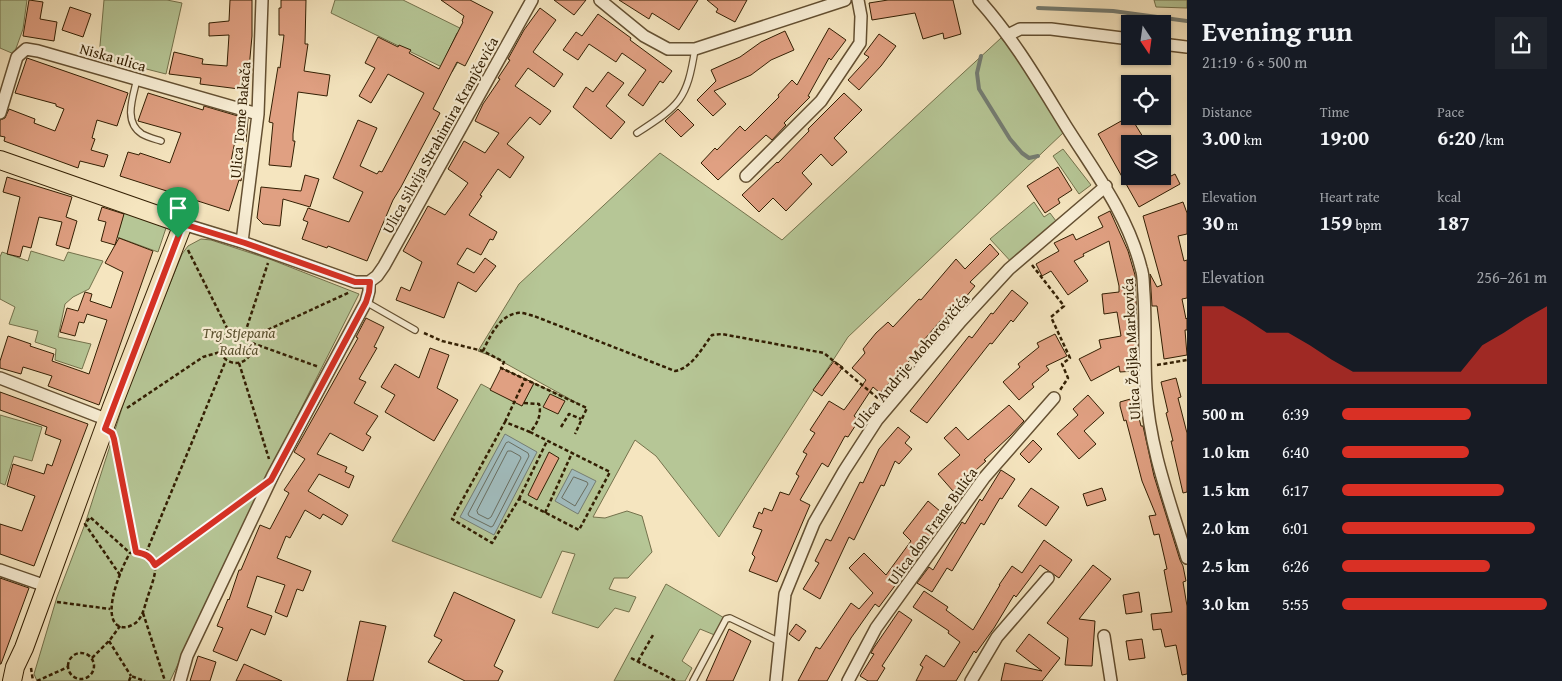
<!DOCTYPE html>
<meta charset="utf-8">
<style>
:root{--surface:#171b24;--page:#20242c;--text:#f1f3f6;--muted:#9ea1a6;--accent:#d93025}
body{margin:0;font-family:"Gentium Book Plus",serif;background:var(--page);color:var(--text);height:100vh;display:flex;flex-direction:column;font-size:19px;white-space:nowrap}
*{box-sizing:border-box;margin:0}
p{font-size:16px;color:var(--muted)}
.icon{flex:none;width:28px;height:28px;fill:none;stroke:currentColor;stroke-width:2;stroke-linecap:round;stroke-linejoin:round}
.map{position:relative;flex:1;overflow:hidden}
.details{display:flex;flex-direction:column;background:var(--surface);width:375px}
.details>*{flex:none}
.needle{width:32px;rotate:167deg}
.controls{position:absolute;left:1121px;top:15px;display:grid;gap:10px}
.controls a{display:grid;place-items:center;width:50px;height:50px;border-radius:0px;background:var(--surface);box-shadow:0 1px 4px #0004;font-size:25px}
.pin{position:absolute;display:grid;place-items:center;width:42px;height:42px;color:#fff;margin:-51px -21px;border-radius:50% 50% 50% 0;rotate:-45deg;box-shadow:0 0 5px #0007}
.pin .icon{rotate:45deg}
.round{display:grid;place-items:center;flex:none;width:52px;height:52px;border-radius:0px;background:var(--page)}
.head{display:flex;align-items:center;justify-content:space-between;height:85px;padding:0 15px}
h1{font-size:28px;font-weight:700;line-height:38px}
.figures{display:grid;grid-template-columns:repeat(3,1fr);gap:8px;height:85px;padding:5px 15px}
.figures div{display:grid;align-content:center}
.figures b{font-size:21px;font-weight:700}
.figures small{font-size:14px;font-weight:400}
.figures p{font-size:14px}
.chart{height:140px;padding:10px 15px}
.chart p{display:flex;justify-content:space-between}
.chart svg{width:100%;height:90px;margin-top:5px;fill:var(--accent);opacity:.7}
ul{padding:0 15px;list-style:none;font-size:16px}
li{display:grid;grid-template-columns:80px 60px 1fr;align-items:center;height:38px}
li i{height:12px;border-radius:6px;background:var(--accent)}
main{display:flex;flex:1;min-height:0}
.map>svg:first-child{display:block}
.green{fill:#b6c696;stroke:#74724c}
.water{fill:#a1bcbd;stroke:#757d73}
.lines{fill:none;stroke-linecap:round;stroke-linejoin:round}
.shore{stroke:#6a6e60;stroke-width:1}
.stream{stroke:#757d73;stroke-width:4}
.building{fill:#e0a082;stroke:#331f03}
.service-casing{stroke:#645032;stroke-width:8}
.minor-casing{stroke:#645032;stroke-width:14}
.primary-casing{stroke:#331f03;stroke-width:20}
.path{stroke:#331f03;stroke-width:2.5;stroke-dasharray:4 2.5;stroke-linecap:butt}
.service{stroke:#f8eed5;stroke-width:5.5}
.minor{stroke:#f8eed5;stroke-width:11}
.primary{stroke:#f5e5bf;stroke-width:18}
.route-casing{stroke:#fff;stroke-width:10}
.route{stroke:#d93025;stroke-width:6}
.labels{text-anchor:middle;dominant-baseline:central;stroke-width:4.5;stroke-linejoin:round;paint-order:stroke}
.street-label{font-size:15px;fill:#331f03;stroke:#f8eed5}
.park-label{font-size:15px;font-style:italic;fill:#5a512f;stroke:#f8eed5}
</style>
<main>
<div class="map">
<svg width="1187" height="681" viewBox="0 0 1187 681">
<rect width="100%" height="100%" fill="#f5e5bf"/>
<filter id="stains"><feTurbulence type="fractalNoise" baseFrequency=".004" numOctaves="4"/><feColorMatrix values="0 0 0 0 .2 0 0 0 0 .09 0 0 0 0 .02 0 0 0 .5 -.17"/></filter>
<radialGradient id="worn" r=".72"><stop offset=".6" stop-color="#630" stop-opacity="0"/><stop offset="1" stop-color="#630" stop-opacity=".3"/></radialGradient>
<path class="green" d="M0 0H27L23 29 14 54 0 48Z
M104 0H167L182 3 166 74 99 57Z
M335 0H403L470 33 468 38 457 33 446 56 458 62 452 72 331 13Z
M1154 0H1187V8L1156 7Z
M1001 38 1021 62 1064 132 848 337 719 537 656 456 635 440 593 517 605 518 627 511 642 516 652 552 628 578H614L609 589 636 597 629 612 615 608 598 628 552 613 575 554 562 551 541 598 392 541 481 384 522 406 534 383 577 403 494 357 478 351 519 284 660 153 782 240Z
M1063 149 1091 185 1079 194 1053 156Z
M1034 202 1044 217 1050 213 1059 225 1014 265 990 239Z
M125 209 169 219 158 252 117 237Z
M201 239 211 240 272 260 359 294 263 484 170 681H37L34 674 57 597 85 524 131 380 182 254 188 246Z
M31 251 64 261 68 252 103 261 89 289 73 297 65 304 58 337 91 344 82 369 55 360 56 349 35 342 38 331 9 324 15 307 0 299V257L2 252 28 261Z
M0 415 42 427 32 461 14 456 5 485 0 483Z
M666 584 726 619 717 636 700 629 682 661 692 668 685 681H614Z"/>
<path class="water" d="M505 434 537 452 494 535 460 517Z
M572 469 596 481 578 514 555 501Z"/>
<g class="lines">
<path class="shore" d="M509 442 528 453 529 456 493 526 491 527 469 516 468 514 506 443Z
M508 451H511L520 456 521 458 491 517 488 519 478 514 477 511Z
M574 477 587 482 588 484 575 506 562 498Z"/>
<path class="stream" d="M1038 8 1113 11 1187 21
M981 56 977 73 979 89 1010 139 1022 153 1029 158 1038 156"/>
</g>
<path class="building" d="M29 0 43 2 40 19 57 22 54 41 23 36Z
M230 0H252V36L247 90 200 84 201 78 169 74 174 52 203 59 202 64 227 66 229 35 209 36V23L229 21Z
M281 0H306L305 44H308L304 71 330 75 327 96 298 92 293 134V141H295L291 167 269 165 273 123 269 122 278 67 280 68 284 35H279V8H281Z
M441 0H470L493 12 465 66 457 62 433 109 440 113 401 187 393 200 367 261 328 246 327 248 302 239 308 222 303 220 308 208 349 222 363 192 333 178 358 120 377 128 360 166 377 174 379 171 382 172 424 93 388 74 371 103 359 96 375 68 365 63 378 37 398 47 399 45 411 50 409 53 439 69 463 22 462 21 464 16Z
M554 0H586L574 15Z
M619 0H698L679 30 652 13 649 19Z
M707 0H747L735 22 716 12 718 9Z
M888 0H953L961 34 944 39 943 33 923 39 915 13 872 20 869 3Z
M70 7 91 14 83 37 62 30Z
M540 8 556 20 533 52 563 74 554 87 528 68 515 86 551 111 540 125 530 117 507 144 524 157 510 178 498 169 480 195 482 196 469 215 497 232 493 240 490 239 481 255 467 248 457 264 474 273 485 258 496 266 476 292 458 282 444 318 396 300 401 287 410 291 422 262 403 251 428 206 445 215 468 183 448 169 464 141 485 153 499 133 475 121 483 104 500 79 498 78 510 60 508 59 524 30Z
M598 14 631 38 630 40 672 71 663 83 660 81 643 106 628 95 646 70 622 53 616 62 589 44 578 60 563 50 576 32 582 36Z
M829 28 846 40 831 60 829 58 808 96 810 97 784 123 786 125 772 140 766 135 718 180 701 163 715 148 717 150 740 126 745 131 779 97 778 95 792 80 797 85Z
M785 31 794 50 771 60 751 75 714 91 726 104 713 116 697 100 716 81 711 70 740 57 761 42Z
M879 34 896 46 881 66 859 90 848 80 869 57 864 54Z
M27 58 128 93 117 126 97 120 92 138 95 139 91 150 108 155 104 167 80 161 78 168 4 141 5 137 0 136V120L5 118 9 109 35 119 34 123 55 131 64 109 56 106V104L15 93Z
M608 72 624 83 606 106 625 122 611 139 573 107 586 87 593 92Z
M148 93 203 110 204 106 248 119 246 142 235 141 231 161 244 164 241 181 239 180 229 211 120 176 128 152 139 155 140 153 170 163 181 133 138 121Z
M844 93 862 110 834 138 847 152 832 166 821 154 802 173 812 184 786 211 773 198 759 212 742 195 777 162 778 163 809 131 808 129Z
M678 109 694 125 681 137 665 121Z
M1130 116 1143 137 1130 144V176H1171L1175 174 1180 184 1139 207 1098 134Z
M1058 167 1072 190 1058 199 1060 203 1045 213 1027 186Z
M305 175 319 179 310 207 283 199 280 226 263 224 257 218 261 187 301 191Z
M7 177 72 197 66 217 77 221 69 249 56 245 62 222 39 217 31 248 23 246 20 257 7 254 20 197 3 192Z
M1183 202 1187 213V234L1178 236 1184 261 1187 260V298L1182 299 1186 319 1187 318V330H1185L1187 355 1164 359 1157 306H1152L1150 274 1157 287 1162 285 1143 216Z
M102 207 124 214 115 245 101 241 106 222 98 220Z
M1110 211 1128 251 1135 275 1138 347H1134L1135 371 1120 372 1119 366 1091 381 1079 359 1101 348 1099 340 1121 336 1117 312 1104 314 1102 294 1119 292V286L1109 241 1083 254 1084 256 1074 261 1088 281 1068 295 1051 271 1042 276 1036 264 1059 251 1054 243 1073 234 1076 240 1103 227 1098 217Z
M119 238 153 251 99 405 48 386 52 376 23 367 21 374 0 368V361L8 336 31 344 30 346 54 354 52 361 89 374 107 320 87 314 84 323 79 322 75 336 60 332 67 308 78 311 85 292 92 294 90 301 111 308 123 272 105 263Z
M990 244 999 254 970 282 975 286 944 323 941 320 918 347 920 349 880 393 873 387 854 416 859 420 848 437 845 436 828 467 822 463 800 500 810 505 777 582 749 571 755 557 752 554 762 530 753 527 759 512 762 514 764 508 772 511 780 492 789 495 799 476 796 474 807 454 803 452 815 433 810 430 829 401 844 410 866 380 852 368 865 353 863 349 876 333 888 322 893 327 919 299 921 300 956 259 965 269Z
M1012 290 1028 303 1013 322 1011 320 992 344 990 343 927 423 910 411 969 336 972 338 991 313 993 314Z
M366 318 384 327 374 347 377 348 359 379 366 382 354 403 378 416 366 434 371 437 363 451 330 433 317 454 347 467 345 472 354 476 349 488 319 474 308 491 348 515 342 525 323 514 320 519 305 510 290 538 286 536 277 558 311 571 303 591 297 589 287 617 275 612 285 585 257 576 247 607 272 616 265 635 251 629 237 661 213 651 223 628 217 626 228 599 229 600 239 570H241L260 525 270 529 289 493 284 490 305 459 294 452 358 338 356 337Z
M1055 334 1067 356 1046 366 1049 370 1032 384 1034 387 1019 400 1003 382 1020 367 1018 364 1039 347 1037 343Z
M430 348 449 355 437 388 458 400 434 441 385 412 395 395 381 387 395 364 419 378Z
M834 361 843 367 822 396 813 390Z
M501 368 534 383 522 406 490 390Z
M1176 378 1181 397 1178 398 1187 433V492L1183 493 1171 441H1173L1166 413 1168 412 1161 382Z
M0 392 88 424 34 566 0 554V524L22 531 35 496 7 486 13 464 44 474 47 464 52 466 61 440 45 434 47 427 0 410Z
M550 394 565 401 558 414 543 407Z
M1088 395 1104 413 1084 431 1096 444 1079 459 1057 434 1078 415 1073 409Z
M1134 398 1141 426H1143L1154 476 1180 560 1183 566 1186 581 1183 582 1187 606V674L1182 675 1176 645 1165 647 1161 629 1153 630 1151 614 1172 612 1164 570 1167 569 1159 534 1154 535 1149 516 1156 515 1142 481 1126 420 1124 421 1120 406V402Z
M1009 405 1024 421 1010 436 984 460 986 461 953 491 938 474 960 455 944 438 956 427 968 440Z
M898 427 910 437 905 443 912 449 899 464 895 461 884 486 881 485 854 540 849 537 820 599 803 589 819 563 815 561 826 539 831 541 860 482 863 483 879 449Z
M1033 440 1042 449 1029 463 1020 454Z
M549 452 559 458 537 500 528 495Z
M1001 470 1015 479 1002 499 1000 498 984 525 981 523 952 571 947 568 932 592 917 583 929 567 933 570 962 522 965 524 980 499 982 501Z
M1031 488 1059 507 1046 526 1018 506Z
M1102 488 1106 500 1087 506 1083 494Z
M928 501 947 517 934 534 913 558 915 559 879 607 875 604 851 638 827 681H798L816 647 820 649 851 603 859 609 873 593 849 568 864 553 886 575 911 541 903 533Z
M1044 540 1072 560 1059 578 1040 565 1016 597 1014 595 994 628 976 653 974 651 956 681H916L923 667 920 665 926 655 944 667 960 642 948 633 949 631 913 607 924 591 948 607 946 610 973 630 1000 585H999L1012 566 1022 573Z
M1093 565 1111 579 1079 619 1095 621 1092 666 1065 665 1068 638 1047 623Z
M0 578 29 588 1 664H0Z
M454 592 515 620 494 666 503 671 498 681H465L428 662 442 640 434 636Z
M1139 592 1142 612 1126 614 1123 595Z
M899 611 912 620 882 666 885 668 877 681H868L860 676 874 654 871 653 873 649Z
M360 621 386 626 373 681H347Z
M796 624 806 631 799 641 789 634Z
M729 629 751 641 733 681H706Z
M1029 634 1060 658 1042 681H1001L1005 663 1042 671 1016 651Z
M1142 639 1145 658 1129 660 1126 641Z
M198 656 216 662 210 681H190Z
M244 664 282 681H236Z"/>
<g class="lines">
<defs>
<path id="service" d="M137 79C133 97 123 122 142 134 147 137 155 139 161 141
M637 133C680 105 687 100 695 49
M366 302 415 330
M693 681 726 619 730 618 780 642"/>
<path id="minor" d="M600 0 644 36 668 49H695L845 0
M979 0C1015 40 1041 86 1069 131 1097 175 1128 216 1141 268 1144 276 1143 285 1144 294 1146 326 1144 357 1146 389 1149 447 1170 502 1187 558
M1008 35 1020 29H1051L1130 39
M1162 44 1187 47
M0 113 17 57 26 49 38 51 258 114
M746 176 821 101 860 43 861 16 858 0
M183 224 242 242 355 282H369
M242 242 258 114 262 0
M369 282 377 276 384 266 532 0
M0 378 108 420
M0 570 46 586
M1104 636 1111 681
M180 681 187 656 273 475 366 302 369 291V282
M776 681 785 594 814 523 844 471 877 420 961 321 1009 269 1106 186
M848 681 876 628 984 478 1054 398
M971 681 997 637 1048 578"/>
<path id="primary" d="M0 160 183 224 112 407 24 648 15 667 12 681"/>
</defs>
<use href="#service" class="service-casing"/>
<use href="#minor" class="minor-casing"/>
<use href="#primary" class="primary-casing"/>
<path class="path" d="M188 250 229 332
M1032 265 1064 306 1051 317 1070 358 1062 364 1068 378 1060 390
M220 347a16 16 0 1 1 32 0a16 16 0 1 1-32 0Z
M245 333 268 263
M424 333 442 341 483 351 504 362 501 368 587 408 575 434
M250 338 350 292
M252 343 319 367
M483 351C490 336 499 316 517 313 522 312 529 315 534 316L675 371C692 368 702 348 712 335L722 334 824 353 880 400
M239 363 269 459
M1157 365 1187 360
M524 403 539 404C542 414 537 425 530 432L610 472 579 530 519 499 492 543 452 519 505 422 530 432
M127 408 203 357 220 352
M505 422 525 379
M561 427 569 414 581 419
M115 443 136 552
M519 499 547 441
M545 513 572 453
M136 552C165 556 154 577 148 596 144 607 143 620 132 625 127 628 122 628 117 625 102 613 122 566 130 553Z
M146 553 226 360
M155 565 250 495
M120 575 85 524 90 517 130 553
M57 602 110 609
M143 613 165 681
M109 641 131 676
M68 666a13 13 0 1 1 26 0a13 13 0 1 1-26 0Z
M92 658 109 641 120 626
M631 658 676 681
M638 661 653 635
M31 668 33 681
M37 681 68 667
M129 681 131 676 145 681"/>
<use href="#service" class="service"/>
<use href="#minor" class="minor"/>
<use href="#primary" class="primary"/>
</g>
<g class="lines">
<defs>
<path id="route" d="M183 224 245 243 355 282H370L369 292 366 302 271 480 155 565C150 556 146 554 136 552L114 439 112 433 105 429Z"/>
</defs>
<use href="#route" class="route-casing"/>
<use href="#route" class="route"/>
</g>
<g class="labels">
<g class="street-label">
<text transform="translate(113 57) rotate(16)">Niska ulica</text>
<text transform="translate(240 120) rotate(-85)">Ulica Tome Bakača</text>
<text transform="translate(440 135) rotate(-61)">Ulica Silvija Strahimira Kranjčevića</text>
<text transform="translate(1131 349) rotate(-93)">Ulica Željka Markovića</text>
<text transform="translate(911 361) rotate(-50)">Ulica Andrije Mohorovičića</text>
<text transform="translate(932 526) rotate(-54)">Ulica don Frane Bulića</text>
</g>
<g class="park-label">
<text x="239" y="332">Trg Stjepana<tspan x="239" dy="17">Radića</tspan></text>
</g>
</g>
<rect width="100%" height="100%" filter="url(#stains)"/>
<rect width="100%" height="100%" fill="url(#worn)"/>
</svg>
<div class="controls">
<a><svg class="needle" viewBox="-14 -14 28 28"><path d="M0-13l5 13h-10z" fill="#e53935"/><path d="M0 13l5-13h-10z" fill="#9ea1a6"/></svg></a>
<a><svg class="icon" aria-label="locate" viewBox="0 0 24 24"><circle cx="12" cy="12" r="6"/><path d="M12 2v4M12 18v4M2 12h4M18 12h4"/></svg></a>
<a><svg class="icon" aria-label="layers" viewBox="0 0 24 24"><path d="M12 4l9 5-9 5-9-5zM3 14l9 5 9-5"/></svg></a>
</div>
<div class="pin" style="left:178px;top:238px;background:#1e9e55"><svg class="icon" aria-label="arrive" viewBox="0 0 24 24"><path d="M6 21V4h12l-3 4 3 4H6"/></svg></div>
</div>
<section class="details">
<div class="head"><div><h1>Evening run</h1><p>21:19 · 6 × 500 m</p></div><a class="round"><svg class="icon" aria-label="share" viewBox="0 0 24 24"><path d="M12 15V3M7 8l5-5 5 5M5 13v7h14v-7"/></svg></a></div>
<div class="figures">
<div><p>Distance</p><b>3.00<small> km</small></b></div>
<div><p>Time</p><b>19:00</b></div>
<div><p>Pace</p><b>6:20<small> /km</small></b></div>
</div>
<div class="figures">
<div><p>Elevation</p><b>30<small> m</small></b></div>
<div><p>Heart rate</p><b>159<small> bpm</small></b></div>
<div><p>kcal</p><b>187</b></div>
</div>
<div class="chart"><p><span>Elevation</span>256–261 m</p>
<svg viewBox="0 0 160 44" preserveAspectRatio="none"><path d="M0 44V6L10 6L20 12L30 19L40 19L50 25L60 32L70 38L80 38L90 38L100 38L110 38L120 38L130 25L140 19L150 12L160 6V44z"/></svg>
</div>
<ul>
<li><b>500 m</b>6:39<i style="width:63%"></i></li>
<li><b>1.0 km</b>6:40<i style="width:62%"></i></li>
<li><b>1.5 km</b>6:17<i style="width:79%"></i></li>
<li><b>2.0 km</b>6:01<i style="width:94%"></i></li>
<li><b>2.5 km</b>6:26<i style="width:72%"></i></li>
<li><b>3.0 km</b>5:55<i style="width:100%"></i></li>
</ul>
</section>
</main>
